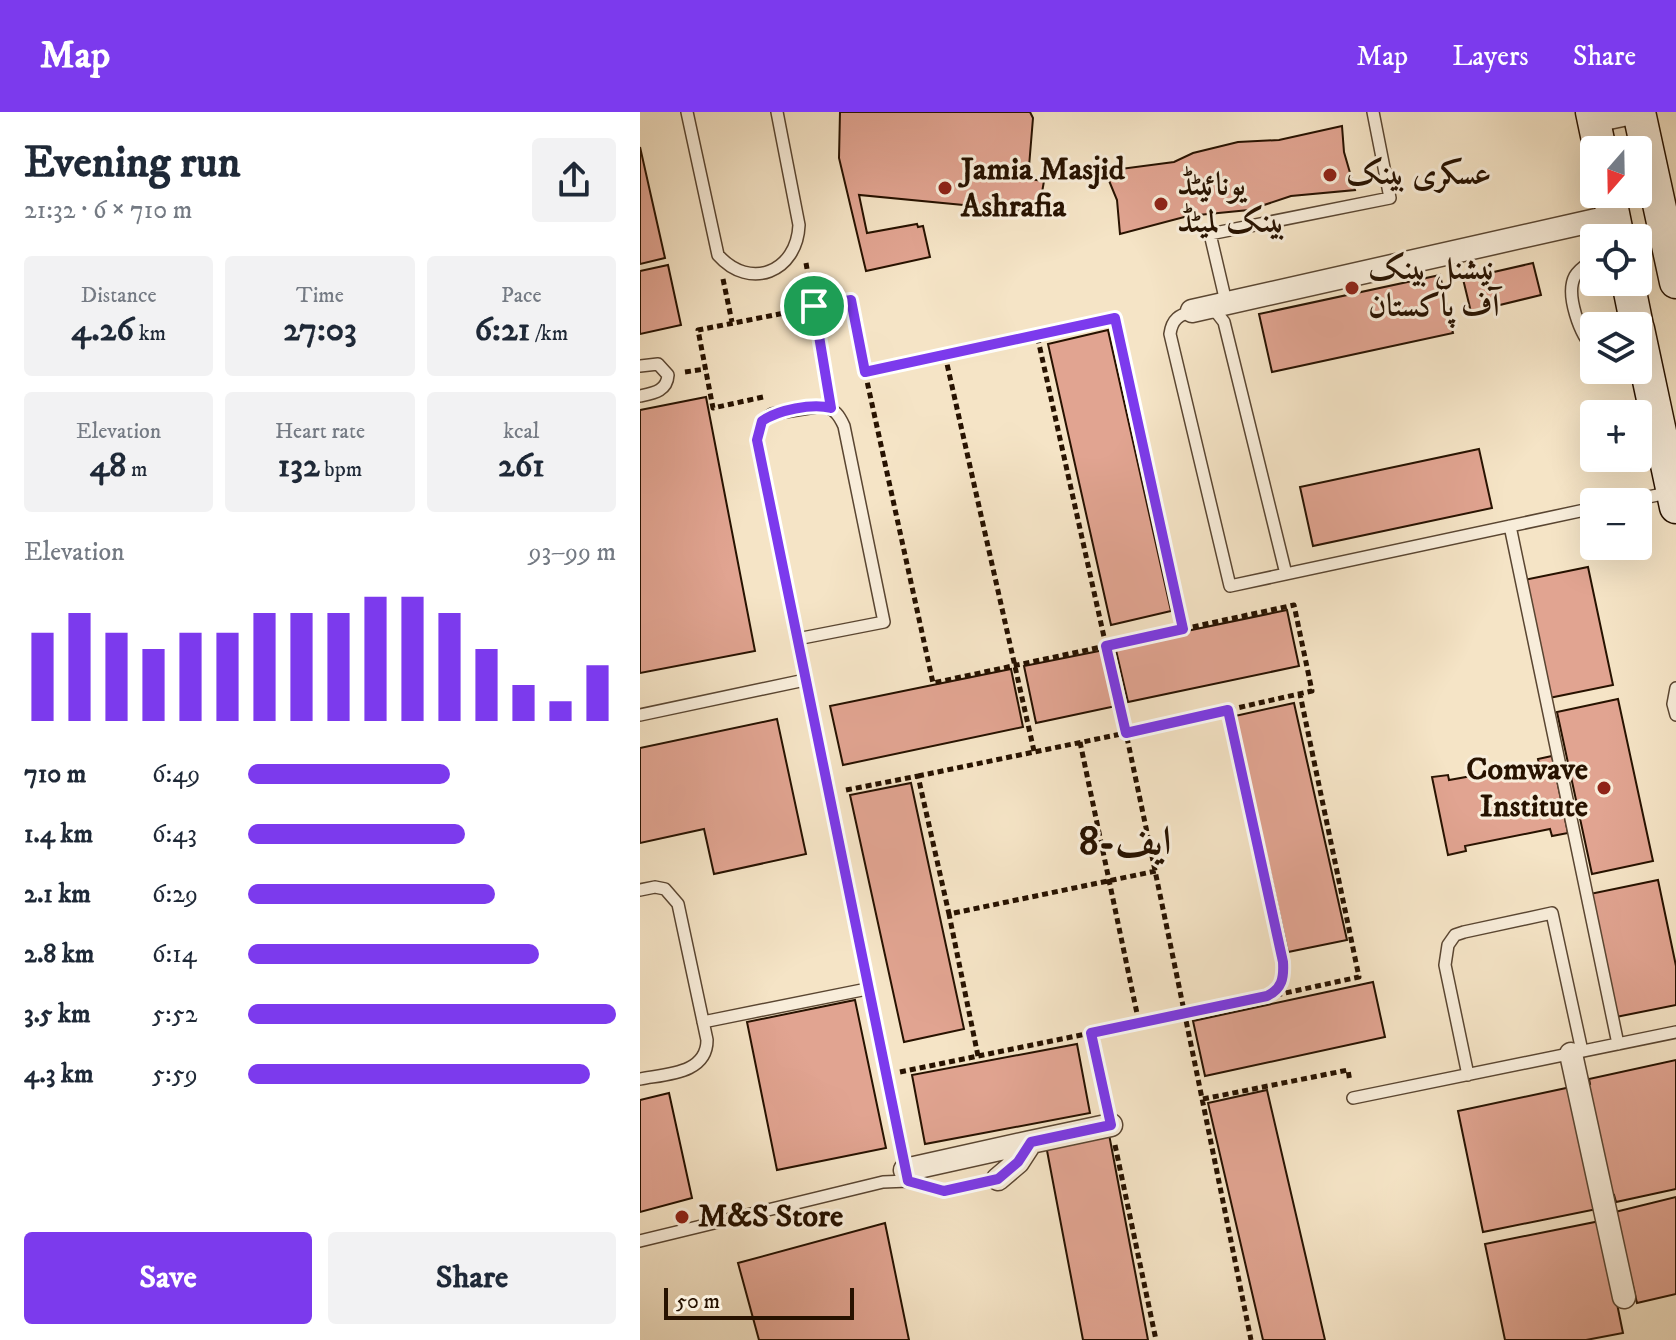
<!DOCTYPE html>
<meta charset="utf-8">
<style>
:root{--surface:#fff;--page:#f2f2f3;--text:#1f2937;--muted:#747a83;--accent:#7c3aed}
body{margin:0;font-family:"IM FELL DW Pica",Amiri,serif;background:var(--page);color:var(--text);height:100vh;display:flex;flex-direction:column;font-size:30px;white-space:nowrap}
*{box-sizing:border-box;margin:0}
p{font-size:26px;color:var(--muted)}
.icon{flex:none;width:44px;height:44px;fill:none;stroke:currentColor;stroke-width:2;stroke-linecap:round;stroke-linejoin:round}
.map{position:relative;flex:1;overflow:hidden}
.side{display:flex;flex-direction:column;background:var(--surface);width:640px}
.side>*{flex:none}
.needle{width:52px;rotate:200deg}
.fabs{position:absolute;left:940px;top:24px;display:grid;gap:16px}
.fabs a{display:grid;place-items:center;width:72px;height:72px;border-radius:8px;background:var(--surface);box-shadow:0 8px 32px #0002;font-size:40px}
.scale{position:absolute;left:24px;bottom:20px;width:190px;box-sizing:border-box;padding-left:8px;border:4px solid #271200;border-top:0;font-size:22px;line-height:28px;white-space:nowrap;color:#271200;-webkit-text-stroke:6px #f8edda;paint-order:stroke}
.pin{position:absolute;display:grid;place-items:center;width:68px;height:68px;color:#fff;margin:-34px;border:4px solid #fff;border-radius:50%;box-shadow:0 2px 8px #0007}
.round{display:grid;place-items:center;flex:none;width:84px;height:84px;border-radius:8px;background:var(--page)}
.summary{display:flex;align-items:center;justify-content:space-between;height:136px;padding:0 24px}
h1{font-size:44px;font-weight:700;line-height:60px}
.metrics{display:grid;grid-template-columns:repeat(3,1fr);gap:12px;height:136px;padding:8px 24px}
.metrics div{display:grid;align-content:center;border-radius:8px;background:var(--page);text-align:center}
.metrics b{font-size:34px;font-weight:700}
.metrics small{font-size:22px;font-weight:400}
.metrics p{font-size:22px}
.chart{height:224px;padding:16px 24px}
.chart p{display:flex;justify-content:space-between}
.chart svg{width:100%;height:144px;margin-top:8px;stroke:var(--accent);stroke-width:6}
.primary-button{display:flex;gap:16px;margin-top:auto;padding:16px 24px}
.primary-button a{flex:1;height:92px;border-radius:8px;background:var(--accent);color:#fff;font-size:32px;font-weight:700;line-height:92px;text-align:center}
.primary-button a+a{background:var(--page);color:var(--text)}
ul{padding:0 24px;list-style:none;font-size:26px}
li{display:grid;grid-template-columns:128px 96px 1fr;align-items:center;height:60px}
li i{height:20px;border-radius:10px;background:var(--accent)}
header{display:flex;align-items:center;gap:48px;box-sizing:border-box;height:112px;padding:0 40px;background:var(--accent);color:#fff}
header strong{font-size:38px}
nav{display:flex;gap:44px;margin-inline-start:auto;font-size:28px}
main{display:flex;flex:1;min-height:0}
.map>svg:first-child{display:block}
.building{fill:#e1a491;stroke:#271200;stroke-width:2}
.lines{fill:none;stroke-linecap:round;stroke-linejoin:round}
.lane-casing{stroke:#5a4632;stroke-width:14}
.street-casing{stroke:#5a4632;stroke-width:25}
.secondary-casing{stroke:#271200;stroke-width:35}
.path{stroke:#271200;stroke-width:5;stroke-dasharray:6 4;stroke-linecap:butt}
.lane{stroke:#f8edda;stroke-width:11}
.street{stroke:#f8edda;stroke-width:22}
.secondary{stroke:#f8edda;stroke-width:32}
.route-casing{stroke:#fff;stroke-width:16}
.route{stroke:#7c3aed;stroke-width:10}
.poi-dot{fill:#8f2418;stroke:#f8edda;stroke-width:3}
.labels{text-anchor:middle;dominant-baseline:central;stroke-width:6;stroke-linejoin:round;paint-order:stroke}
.poi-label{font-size:32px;font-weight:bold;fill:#271200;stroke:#f8edda;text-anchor:start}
.district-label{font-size:40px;font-weight:bold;fill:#271200;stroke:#f8edda}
</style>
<header>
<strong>Map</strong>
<nav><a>Map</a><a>Layers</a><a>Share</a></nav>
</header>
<main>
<section class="side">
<div class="summary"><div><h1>Evening run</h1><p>21:32 · 6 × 710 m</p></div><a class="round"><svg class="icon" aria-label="share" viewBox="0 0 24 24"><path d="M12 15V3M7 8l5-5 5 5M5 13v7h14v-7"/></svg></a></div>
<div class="metrics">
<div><p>Distance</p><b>4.26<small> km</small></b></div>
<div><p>Time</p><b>27:03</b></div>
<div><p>Pace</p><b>6:21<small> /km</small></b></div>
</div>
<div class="metrics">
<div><p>Elevation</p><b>48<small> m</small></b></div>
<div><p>Heart rate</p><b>132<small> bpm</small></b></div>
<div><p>kcal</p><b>261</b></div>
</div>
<div class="chart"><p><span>Elevation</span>93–99 m</p>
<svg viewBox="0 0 160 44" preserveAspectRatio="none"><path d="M5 44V17M15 44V11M25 44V17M35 44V22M45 44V17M55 44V17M65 44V11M75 44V11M85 44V11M95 44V6M105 44V6M115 44V11M125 44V22M135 44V33M145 44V38M155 44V27"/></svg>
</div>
<ul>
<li><b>710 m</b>6:49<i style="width:55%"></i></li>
<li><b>1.4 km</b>6:43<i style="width:59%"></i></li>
<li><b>2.1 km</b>6:29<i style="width:67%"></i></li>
<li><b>2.8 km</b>6:14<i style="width:79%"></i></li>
<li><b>3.5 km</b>5:52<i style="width:100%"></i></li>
<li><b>4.3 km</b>5:59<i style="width:93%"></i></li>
</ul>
<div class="primary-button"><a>Save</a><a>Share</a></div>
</section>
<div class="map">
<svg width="1036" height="1228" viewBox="0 0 1036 1228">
<rect width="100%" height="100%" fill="#f5e4c6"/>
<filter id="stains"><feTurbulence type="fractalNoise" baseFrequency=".0025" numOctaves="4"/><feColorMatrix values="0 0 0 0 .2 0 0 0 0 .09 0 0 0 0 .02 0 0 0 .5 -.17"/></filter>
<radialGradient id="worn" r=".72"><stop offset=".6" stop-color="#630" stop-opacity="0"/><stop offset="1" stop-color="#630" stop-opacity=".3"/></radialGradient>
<path class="building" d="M200 0H390L393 6 388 67 404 69 400 92 391 99H385L219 83 227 121 277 112 278 115 283 114 290 145 226 159 199 46Z
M702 14 704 40 715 78 651 84 609 98 548 104 480 122 477 88 465 59 534 50 553 41 598 30 639 28Z
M0 35 25 146 0 152Z
M893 151 901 183 831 200 823 167Z
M28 153 41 213 0 222V159Z
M800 163 813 221 632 260 619 202Z
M468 218 531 499 471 513 408 232Z
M66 285 115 539 0 561V298Z
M839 337 852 396 673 434 660 375Z
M948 455 973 573 909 586 884 468Z
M647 498 659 554 488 590 475 534Z
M464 538 476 594 396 611 384 554Z
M371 557 383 615 203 653 190 594Z
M978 587 1013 749 952 762 917 600Z
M654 591 707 828 648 840 595 604Z
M137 607 166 742 74 762 64 717 0 731V636Z
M912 644 928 721 912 724 910 717 825 734 826 739 808 743 792 665 808 663 809 668 899 652 898 647Z
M271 671 324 917 264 930 210 683Z
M1018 768 1036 854V893L976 905 950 782Z
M733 870 745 925 565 964 553 909Z
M215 888 246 1036 137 1058 107 910Z
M437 932 450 1001 285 1032 272 963Z
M1036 948V1077L976 1090 974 1083 969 1084 944 973 950 972 949 967Z
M931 975 957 1097 843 1120 818 999Z
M627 978 667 1150 685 1228H623L568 991Z
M29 981 52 1086 0 1100V988Z
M468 1017 508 1228H443L405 1028Z
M1036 1085V1182L997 1191 975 1100Z
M960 1109 983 1221 946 1228H865L845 1132Z
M245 1111 269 1228H119L98 1151Z"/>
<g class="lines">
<defs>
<path id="lane" d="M47 0 78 143C110 179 157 160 159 113L137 0
M954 147C947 152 939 157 935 164 925 182 940 224 954 236
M586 190 570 122 750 86 733 0
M569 198 577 201 584 210 646 462
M553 199C539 203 532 207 530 222L590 474 954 396
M0 254 18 252 28 263C27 279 14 281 0 284
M984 390 1032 380
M870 414 978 932
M157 527 244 510 204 314C199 303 195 297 182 294L132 302 122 309 117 328 268 1069
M1036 576 1033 592 1036 603
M0 603 165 568
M0 778 15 775 25 777 38 792 67 928C67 962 26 962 0 967
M63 910 227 877
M828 963 805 853 808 833 815 823 824 820 912 801 942 939
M713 986 1036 920
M0 1129 243 1070 268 1069 304 1079 358 1067"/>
<path id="street" d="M954 9 997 0
M552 199 974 104
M931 942 984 1185
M265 1058 391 1030
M358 1067 378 1050 391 1030 471 1013"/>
<path id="secondary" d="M952 0 960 38
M999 0 1036 170
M969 82 978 126
M988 170 997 214
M998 217 1036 395"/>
</defs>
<use href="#lane" class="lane-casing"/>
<use href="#street" class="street-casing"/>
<use href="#secondary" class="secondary-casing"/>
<path class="path" d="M166 151 188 279
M83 167 92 210
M305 243 394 639
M45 260 65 257
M123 285 73 296 58 218 211 188 225 260
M543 517 654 493 672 579 588 598
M440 630 499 911
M278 664 486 621 466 534 293 571 225 260 475 206 543 517 466 534 397 223
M206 678 278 664 309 802
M636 883 719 865 660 582
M338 944 309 802 516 759
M260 960 451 921
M563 987 708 958 710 970
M466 992 451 921C510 909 568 897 627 884 642 877 644 866 643 850L588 598 486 621C529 823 570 1025 611 1228
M475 1033 516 1228"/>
<use href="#lane" class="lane"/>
<use href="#street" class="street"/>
<use href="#secondary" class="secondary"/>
</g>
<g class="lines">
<defs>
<path id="route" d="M211 188 225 260 475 206 543 517 466 534 486 621 588 598 643 850C644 866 642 877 627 884L451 921 471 1013 391 1030 378 1050 358 1067 304 1079 268 1069 117 328 122 309C138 298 172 291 191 296L174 194Z"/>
</defs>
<use href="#route" class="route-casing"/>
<use href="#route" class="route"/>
</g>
<g class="poi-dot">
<circle cx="690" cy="63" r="8"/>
<circle cx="305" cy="76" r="8"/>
<circle cx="521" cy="92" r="8"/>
<circle cx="712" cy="176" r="8"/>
<circle cx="964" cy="676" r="8"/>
<circle cx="42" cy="1105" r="8"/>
</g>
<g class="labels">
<g class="poi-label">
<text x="321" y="58">Jamia Masjid<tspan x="321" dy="37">Ashrafia</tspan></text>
<text x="706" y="63">عسکری بینک</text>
<text x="537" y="74">یونائیٹڈ<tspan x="537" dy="37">بینک لمیٹڈ</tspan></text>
<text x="728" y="158">نیشنل بینک<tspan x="728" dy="37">آف پاکستان</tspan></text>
<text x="948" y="658" text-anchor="end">Comwave<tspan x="948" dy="37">Institute</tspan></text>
<text x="58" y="1105">M&amp;S Store</text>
</g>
<g class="district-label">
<text x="485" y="731">ایف-8</text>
</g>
</g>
<rect width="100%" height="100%" filter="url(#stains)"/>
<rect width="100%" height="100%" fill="url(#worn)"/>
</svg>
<div class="fabs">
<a><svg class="needle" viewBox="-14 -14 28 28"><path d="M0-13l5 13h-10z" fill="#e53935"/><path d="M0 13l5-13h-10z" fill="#747a83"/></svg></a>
<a><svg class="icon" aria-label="locate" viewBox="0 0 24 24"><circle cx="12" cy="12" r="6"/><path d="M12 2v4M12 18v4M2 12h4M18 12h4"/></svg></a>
<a><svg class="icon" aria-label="layers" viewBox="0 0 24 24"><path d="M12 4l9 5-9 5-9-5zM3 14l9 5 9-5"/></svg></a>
<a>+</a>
<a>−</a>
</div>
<div class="scale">50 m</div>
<div class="pin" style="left:174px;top:194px;background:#1e9e55"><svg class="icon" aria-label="arrive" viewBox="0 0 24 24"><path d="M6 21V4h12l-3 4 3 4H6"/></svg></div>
</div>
</main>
